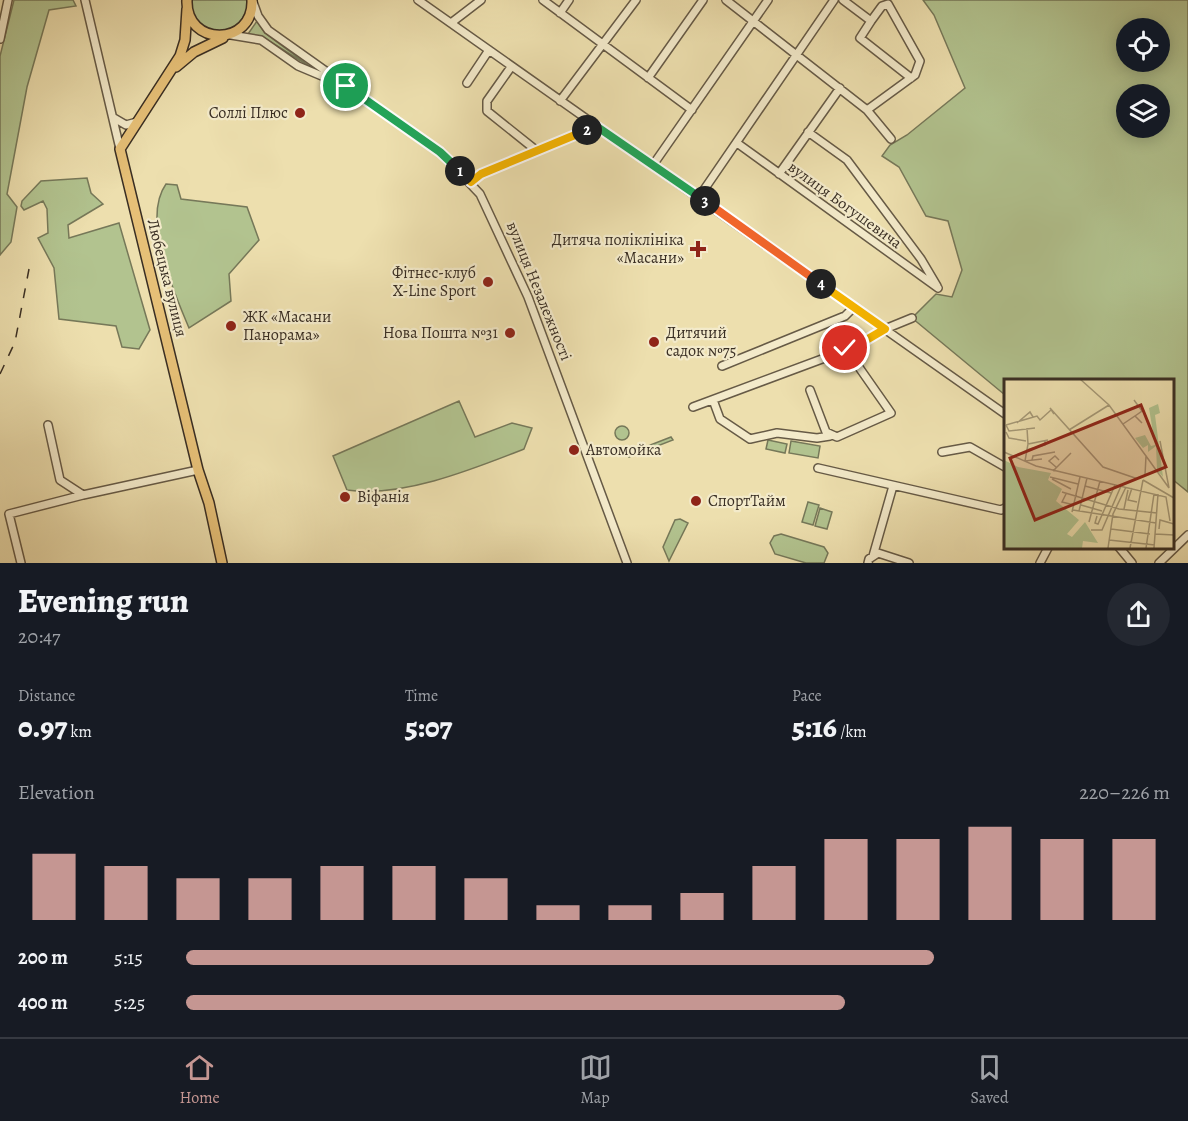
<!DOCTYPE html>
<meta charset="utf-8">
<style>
:root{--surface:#171b24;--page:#242831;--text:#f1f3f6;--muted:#9ea1a6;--line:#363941;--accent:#c59692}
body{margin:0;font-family:Alegreya,serif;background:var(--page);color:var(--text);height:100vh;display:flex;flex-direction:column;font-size:22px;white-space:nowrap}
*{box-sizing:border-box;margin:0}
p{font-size:20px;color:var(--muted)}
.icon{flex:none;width:33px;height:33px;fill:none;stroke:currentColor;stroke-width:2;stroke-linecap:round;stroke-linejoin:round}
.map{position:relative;height:563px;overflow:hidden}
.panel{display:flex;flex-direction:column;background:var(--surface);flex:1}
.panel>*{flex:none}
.fabs{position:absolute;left:1116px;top:18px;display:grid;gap:12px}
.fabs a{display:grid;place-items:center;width:54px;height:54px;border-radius:50%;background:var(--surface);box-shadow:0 3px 15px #0003;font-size:30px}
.pin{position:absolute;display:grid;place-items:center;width:51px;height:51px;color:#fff;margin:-26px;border:3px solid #fff;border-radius:50%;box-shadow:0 2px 6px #0007}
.km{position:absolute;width:30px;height:30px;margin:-15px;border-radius:50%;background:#222;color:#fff;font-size:16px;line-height:30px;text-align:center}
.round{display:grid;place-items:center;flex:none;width:63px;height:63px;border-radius:32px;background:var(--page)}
.head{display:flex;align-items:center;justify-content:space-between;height:102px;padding:0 18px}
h1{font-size:33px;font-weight:800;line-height:45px}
.stats{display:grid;grid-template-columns:repeat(3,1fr);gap:9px;height:102px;padding:6px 18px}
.stats div{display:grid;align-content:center}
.stats b{font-size:30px;font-weight:800}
.stats small{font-size:16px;font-weight:400}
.stats p{font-size:16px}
.chart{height:168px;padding:12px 18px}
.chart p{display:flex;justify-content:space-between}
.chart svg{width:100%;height:108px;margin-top:6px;stroke:var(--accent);stroke-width:6}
ul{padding:0 18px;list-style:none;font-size:20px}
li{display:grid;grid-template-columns:96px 72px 1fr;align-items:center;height:45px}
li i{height:15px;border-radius:8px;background:var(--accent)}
.menu{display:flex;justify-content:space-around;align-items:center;height:84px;border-top:2px solid var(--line);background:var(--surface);font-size:16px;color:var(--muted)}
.menu a{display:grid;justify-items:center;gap:3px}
.menu .current{color:var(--accent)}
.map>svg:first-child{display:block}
.green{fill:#b2c38f;stroke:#767859;stroke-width:1.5;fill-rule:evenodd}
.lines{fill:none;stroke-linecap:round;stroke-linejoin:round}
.minor-casing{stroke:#665a46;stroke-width:10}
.major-casing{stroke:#392e23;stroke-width:12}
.minor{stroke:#f3eaca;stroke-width:7}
.major{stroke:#e6c077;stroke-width:9}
.rail{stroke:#392e23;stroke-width:1.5;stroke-dasharray:10 10;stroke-linecap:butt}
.split-1-casing{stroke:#fff;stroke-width:12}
.split-2-casing{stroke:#fff;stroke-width:12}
.split-3-casing{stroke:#fff;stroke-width:12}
.split-4-casing{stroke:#fff;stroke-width:12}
.split-5-casing{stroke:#fff;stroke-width:12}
.split-1{stroke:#22a559;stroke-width:8}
.split-2{stroke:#f5b400;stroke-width:8}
.split-3{stroke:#22a559;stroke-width:8}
.split-4{stroke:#f0652b;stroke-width:8}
.split-5{stroke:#f5b400;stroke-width:8}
.poi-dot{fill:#8f2418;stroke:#f3eaca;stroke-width:2}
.labels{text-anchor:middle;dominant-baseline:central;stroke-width:4.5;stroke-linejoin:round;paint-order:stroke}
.poi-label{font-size:16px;fill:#392e23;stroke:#f3eaca;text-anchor:start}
.street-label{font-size:16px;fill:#392e23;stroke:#f3eaca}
.inset-road{fill:none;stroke:#a59876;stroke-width:1.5}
.view{fill:#8f2418;fill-opacity:0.15;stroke:#8f2418;stroke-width:3}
.inset-edge{fill:none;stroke:#392e23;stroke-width:3}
</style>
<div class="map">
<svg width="1188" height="563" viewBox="0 0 1188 563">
<rect width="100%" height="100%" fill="#eddfae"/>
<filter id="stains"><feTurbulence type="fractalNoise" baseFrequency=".00333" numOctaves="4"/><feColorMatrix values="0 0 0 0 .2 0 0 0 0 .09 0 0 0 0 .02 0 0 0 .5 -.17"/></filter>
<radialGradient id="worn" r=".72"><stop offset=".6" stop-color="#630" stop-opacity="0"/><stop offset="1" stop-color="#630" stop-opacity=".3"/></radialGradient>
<path class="green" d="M14 0H73L76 6 49 10 27 87 7 194 17 207 11 242 0 255V56Z
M192 0H249C242 48 188 36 192 0Z
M923 0H1188V492L1172 479V380H1005V395L912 318 936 294 952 297 962 270 948 221 926 216 899 167 882 156 890 145 907 135 965 88 934 15ZM1126 28H1160V62H1126ZM1126 94H1160V128H1126Z
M257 21 265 33 312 68 263 37 248 34Z
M87 178 91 193 103 204 68 225 69 238 119 223 150 330 139 349 122 347 116 326 59 319 54 268 38 238 48 233 47 209 43 201 24 210 21 206 22 201 41 181Z
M166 184 177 185 181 199 247 207 259 240 229 274 231 301 189 328C174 292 141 219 166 184Z
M459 401 475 437 512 423 532 428 524 449C473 469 402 498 347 490L333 456Z
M615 433a7 7 0 1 1 14 0a7 7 0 1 1-14 0Z
M671 437 673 440 629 457 627 454Z
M768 440 787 444 785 453 766 449Z
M791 441 820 446 818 458 789 453Z
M808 502 819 505 813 525 802 522Z
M820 508 832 512 827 529 815 526Z
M680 519 688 523 669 561 663 547 675 520Z
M781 534 824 547 828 553 824 563H806L775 554 770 543 774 536Z"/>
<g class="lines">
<defs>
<path id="minor" d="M85 0 120 149
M418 0 1005 414
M543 0 692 110
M726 0 867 110 891 139
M843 0 871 21 882 6 888 4 920 61 915 75 867 110
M253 2 258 16 268 30 440 152 480 194 528 297 627 563
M560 13 569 0
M871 21 860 38 911 78
M451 23 481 0
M231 35 261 40 298 66 336 82
M0 39 8 0
M511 67 487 101V111L537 151
M648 78 703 0
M467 83 489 50
M560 101 636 0
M114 118 126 125 137 122
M808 132 847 160 921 259 937 286
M737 143 938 288
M653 165 768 0
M779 174 840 88
M471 182 481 174 596 126
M699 197 834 0
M722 366 845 316 854 307
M810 390 826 432 837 437 891 413 856 363 857 346
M713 400 720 419 750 439 777 433 817 438 830 436
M693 407 857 346 885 329 912 318
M48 425 60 480 83 495 198 470
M942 452 970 447 1005 467
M818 468 1001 510 1005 508
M1118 546 1132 563
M873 556 893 486
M21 563 9 514 83 495
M868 563 869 559 878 553 909 563
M1040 563 1049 546
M1159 563 1188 535"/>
<path id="major" d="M187 0C185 47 254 47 252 0
M187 9 185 40 180 56 120 149 198 470 209 503 222 563
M176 67 194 52 223 38"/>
</defs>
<use href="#minor" class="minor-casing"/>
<use href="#major" class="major-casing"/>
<use href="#minor" class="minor"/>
<use href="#major" class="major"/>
<path class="rail" d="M0 374 15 342 29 269"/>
</g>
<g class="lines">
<defs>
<path id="split-1" d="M346 86 440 152 460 171"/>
<path id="split-2" d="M460 171 471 182 481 174 587 130"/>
<path id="split-3" d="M587 130 596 126 705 201"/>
<path id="split-4" d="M705 201 821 284"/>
<path id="split-5" d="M821 284 885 329 856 346 845 348"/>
</defs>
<use href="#split-1" class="split-1-casing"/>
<use href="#split-2" class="split-2-casing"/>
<use href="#split-3" class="split-3-casing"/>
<use href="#split-4" class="split-4-casing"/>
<use href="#split-5" class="split-5-casing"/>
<use href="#split-1" class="split-1"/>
<use href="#split-2" class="split-2"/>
<use href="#split-3" class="split-3"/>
<use href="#split-4" class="split-4"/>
<use href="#split-5" class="split-5"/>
</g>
<g class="poi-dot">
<circle cx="300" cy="113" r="6"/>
<path d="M695 240h6v6h6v6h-6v6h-6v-6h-6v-6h6z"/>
<circle cx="488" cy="282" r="6"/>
<circle cx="231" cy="326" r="6"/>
<circle cx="510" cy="333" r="6"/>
<circle cx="654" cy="342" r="6"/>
<circle cx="574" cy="450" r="6"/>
<circle cx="345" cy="497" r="6"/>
<circle cx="696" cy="501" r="6"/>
</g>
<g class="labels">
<g class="poi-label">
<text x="288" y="113" text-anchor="end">Соллі Плюс</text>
<text x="684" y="240" text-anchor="end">Дитяча поліклініка<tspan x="684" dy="18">«Масани»</tspan></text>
<text x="476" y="273" text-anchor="end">Фітнес-клуб<tspan x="476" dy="18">X-Line Sport</tspan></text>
<text x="243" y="317">ЖК «Масани<tspan x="243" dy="18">Панорама»</tspan></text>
<text x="498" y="333" text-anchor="end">Нова Пошта №31</text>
<text x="666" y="333">Дитячий<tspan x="666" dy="18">садок №75</tspan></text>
<text x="586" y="450">Автомойка</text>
<text x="357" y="497">Віфанія</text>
<text x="708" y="501">СпортТайм</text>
</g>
<g class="street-label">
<text transform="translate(845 205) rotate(36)">вулиця Богушевича</text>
<text transform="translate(167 278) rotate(76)">Любецька вулиця</text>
<text transform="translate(539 291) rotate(68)">вулиця Незалежності</text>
</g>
</g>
<g transform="translate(1004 379)">
<rect width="170" height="170" fill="#eddfae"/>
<path d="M154 25 156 34 151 36 159 98 153 91 152 67 144 73V66L139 69 131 59 141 56 147 67 151 66 145 29ZM0 81 14 88 47 94 44 101 58 110 52 122 75 141 63 155 68 158 81 143 94 164 79 162 78 169H0Z" fill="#b2c38f"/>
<path class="inset-road" d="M76 0 105 26 142 77 141 96M130 21 138 32 131 37M50 35 46 29 99 88 134 100M13 44 26 33 29 38M119 45 131 37 138 44M2 46 33 37 36 41 47 31M2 46 5 52 31 49M23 49 24 65 44 61M65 51 105 26M2 53 5 59 22 62M156 62 165 109M24 65 21 82 38 80M22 71 41 66V62M0 73 32 87 162 118 166 142M142 77 165 109M28 81 29 77 51 73M52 88 45 82 51 77 55 81M49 92 67 74M46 98 74 105M48 100 67 110M139 101 170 119M81 107 107 114M128 109 124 121 133 123M58 113 115 130 153 134M62 115 58 123 70 126M77 126 98 132M120 130 124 111M69 131 152 144M75 132 83 99M68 133 76 98M93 137 91 144 94 145 111 106M85 143 96 102M107 150 146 155M155 150 156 141 170 145M87 151H98L117 107M151 155 170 156M105 161 151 166M104 169 109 135 122 108M126 169 139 101M142 169 150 115M150 169 154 115"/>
<path class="view" d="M137 26 162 88 31 141 6 79Z"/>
<rect width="170" height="170" class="inset-edge"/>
</g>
<rect width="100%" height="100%" filter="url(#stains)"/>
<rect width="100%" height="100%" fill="url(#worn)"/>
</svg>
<div class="fabs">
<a><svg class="icon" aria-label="locate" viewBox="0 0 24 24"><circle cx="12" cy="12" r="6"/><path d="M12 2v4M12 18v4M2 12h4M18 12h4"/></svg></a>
<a><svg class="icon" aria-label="layers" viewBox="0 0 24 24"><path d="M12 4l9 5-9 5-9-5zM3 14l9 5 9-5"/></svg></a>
</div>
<div class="pin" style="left:346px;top:86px;background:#1e9e55"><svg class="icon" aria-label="arrive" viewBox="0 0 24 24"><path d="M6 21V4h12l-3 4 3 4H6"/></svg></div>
<div class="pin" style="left:845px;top:348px;background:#d93025"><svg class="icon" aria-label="check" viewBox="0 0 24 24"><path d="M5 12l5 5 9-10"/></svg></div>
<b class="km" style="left:460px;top:171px">1</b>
<b class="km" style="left:587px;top:130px">2</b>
<b class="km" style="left:705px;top:201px">3</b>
<b class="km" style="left:821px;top:284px">4</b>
</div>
<section class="panel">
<div class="head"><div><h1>Evening run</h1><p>20:47</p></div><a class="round"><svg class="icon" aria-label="share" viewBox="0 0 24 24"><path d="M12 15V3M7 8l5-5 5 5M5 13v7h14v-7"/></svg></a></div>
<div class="stats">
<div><p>Distance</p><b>0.97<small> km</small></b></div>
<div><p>Time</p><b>5:07</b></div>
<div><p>Pace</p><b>5:16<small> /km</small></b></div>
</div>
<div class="chart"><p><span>Elevation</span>220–226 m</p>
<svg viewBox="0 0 160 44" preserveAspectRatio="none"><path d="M5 44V17M15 44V22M25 44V27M35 44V27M45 44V22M55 44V22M65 44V27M75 44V38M85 44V38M95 44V33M105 44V22M115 44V11M125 44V11M135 44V6M145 44V11M155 44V11"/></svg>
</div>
<ul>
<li><b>200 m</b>5:15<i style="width:76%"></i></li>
<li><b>400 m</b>5:25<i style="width:67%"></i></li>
</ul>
</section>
<nav class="menu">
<a class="current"><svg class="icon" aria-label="home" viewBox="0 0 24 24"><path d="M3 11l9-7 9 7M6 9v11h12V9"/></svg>Home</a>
<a><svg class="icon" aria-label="map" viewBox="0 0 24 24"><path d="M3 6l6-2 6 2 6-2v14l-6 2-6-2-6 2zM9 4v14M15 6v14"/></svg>Map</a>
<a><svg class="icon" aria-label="saved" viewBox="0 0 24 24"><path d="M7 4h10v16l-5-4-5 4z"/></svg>Saved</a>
</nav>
